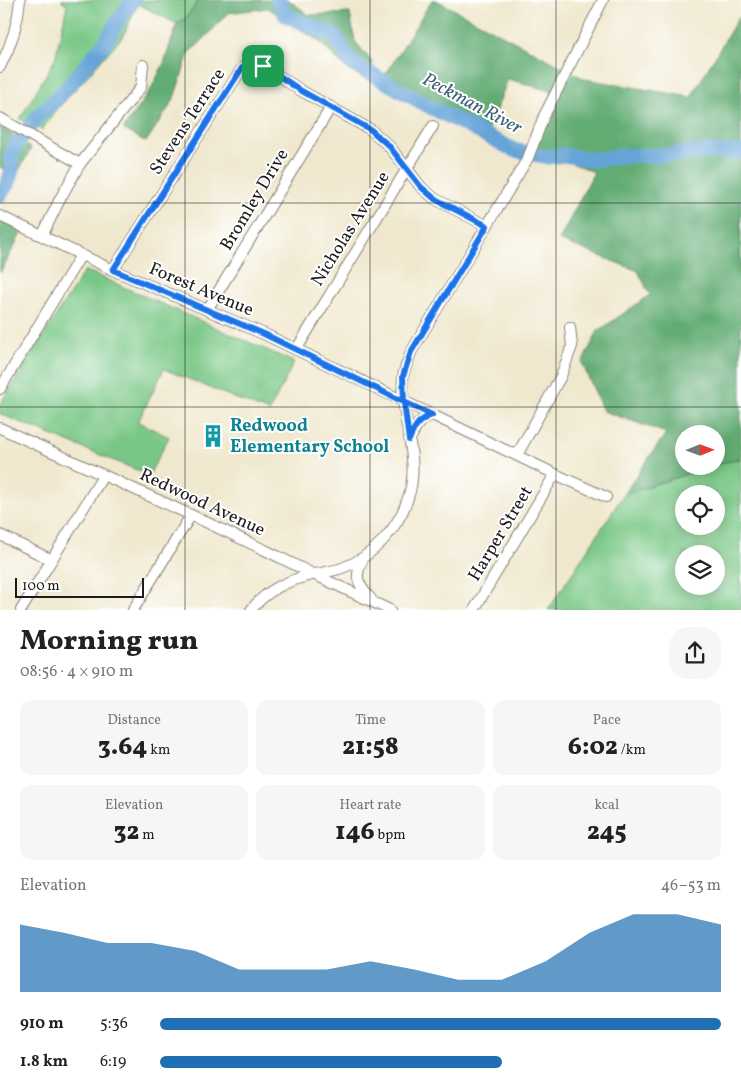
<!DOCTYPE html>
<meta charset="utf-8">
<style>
:root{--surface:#fff;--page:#f6f6f6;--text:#222;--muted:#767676;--accent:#1f6fb2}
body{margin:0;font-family:Vollkorn,serif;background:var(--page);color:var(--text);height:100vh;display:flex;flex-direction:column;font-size:19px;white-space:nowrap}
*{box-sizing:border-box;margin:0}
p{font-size:16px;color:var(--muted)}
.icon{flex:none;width:28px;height:28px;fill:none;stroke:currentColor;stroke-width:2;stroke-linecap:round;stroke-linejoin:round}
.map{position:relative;height:610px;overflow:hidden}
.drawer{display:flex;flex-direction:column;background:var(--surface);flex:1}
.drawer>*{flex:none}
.needle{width:32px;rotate:89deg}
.tools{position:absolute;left:675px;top:425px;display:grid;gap:10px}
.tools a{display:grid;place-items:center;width:50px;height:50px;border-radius:50%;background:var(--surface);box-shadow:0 2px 12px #0003;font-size:25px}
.scale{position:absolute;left:15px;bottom:12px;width:129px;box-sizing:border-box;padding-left:5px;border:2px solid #1c1c1c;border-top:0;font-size:14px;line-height:18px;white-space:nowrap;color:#1c1c1c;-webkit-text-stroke:4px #fff;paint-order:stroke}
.pin{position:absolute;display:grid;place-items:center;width:42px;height:42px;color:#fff;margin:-21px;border-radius:10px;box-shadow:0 2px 8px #0006}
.round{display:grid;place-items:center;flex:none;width:52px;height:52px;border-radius:20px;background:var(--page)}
.head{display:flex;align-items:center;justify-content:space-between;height:85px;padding:0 20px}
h1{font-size:28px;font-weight:800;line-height:38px}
.stats{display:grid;grid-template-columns:repeat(3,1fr);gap:8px;height:85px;padding:5px 20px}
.stats div{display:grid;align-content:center;border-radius:12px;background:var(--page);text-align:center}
.stats b{font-size:25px;font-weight:800}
.stats small{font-size:14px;font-weight:400}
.stats p{font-size:14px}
.chart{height:140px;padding:10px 20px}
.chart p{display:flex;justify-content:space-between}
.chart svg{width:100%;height:90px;margin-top:5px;fill:var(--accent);opacity:.7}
ul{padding:0 20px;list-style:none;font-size:16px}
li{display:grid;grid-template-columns:80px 60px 1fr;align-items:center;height:38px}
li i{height:12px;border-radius:6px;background:var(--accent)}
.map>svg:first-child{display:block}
.green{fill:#79c786;stroke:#4a7251;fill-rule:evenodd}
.forest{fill:#62ac73;stroke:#3f6448}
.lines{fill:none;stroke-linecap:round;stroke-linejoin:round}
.river{stroke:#66a4d8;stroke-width:15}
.minor-casing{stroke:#868275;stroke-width:12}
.minor{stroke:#fff;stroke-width:10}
.route-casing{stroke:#fff;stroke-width:10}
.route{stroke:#1a73e8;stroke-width:6}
.grid{fill:none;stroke:#1c1c1c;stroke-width:1;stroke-opacity:0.55}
.labels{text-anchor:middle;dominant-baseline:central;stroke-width:4;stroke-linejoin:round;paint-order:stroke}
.street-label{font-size:18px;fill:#1c1c1c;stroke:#fff}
.culture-label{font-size:18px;font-weight:bold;fill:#0d838f;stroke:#fff;text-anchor:start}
.water-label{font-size:19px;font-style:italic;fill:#41607a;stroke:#fff}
</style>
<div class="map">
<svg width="741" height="610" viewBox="0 0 741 610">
<rect width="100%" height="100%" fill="#fff"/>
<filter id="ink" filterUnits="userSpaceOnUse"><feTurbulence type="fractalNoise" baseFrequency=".02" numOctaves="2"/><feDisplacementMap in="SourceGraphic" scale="10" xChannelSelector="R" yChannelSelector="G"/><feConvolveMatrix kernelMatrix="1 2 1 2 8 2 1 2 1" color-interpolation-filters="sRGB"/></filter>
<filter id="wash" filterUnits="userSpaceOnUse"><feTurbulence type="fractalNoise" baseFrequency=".0096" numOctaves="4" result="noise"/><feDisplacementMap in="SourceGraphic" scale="20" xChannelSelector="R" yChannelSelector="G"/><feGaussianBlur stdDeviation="1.12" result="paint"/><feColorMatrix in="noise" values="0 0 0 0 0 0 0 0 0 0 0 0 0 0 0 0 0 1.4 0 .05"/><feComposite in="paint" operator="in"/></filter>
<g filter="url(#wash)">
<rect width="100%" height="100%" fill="#f0e8ce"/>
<path class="green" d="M61 0H199L187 17 177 24 138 4 123 36 54 113 42 130 20 119 55 59 67 5Z
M85 270 294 362 269 412 164 369 138 422 169 437 149 475 0 414V404Z
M736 459H741V610H548L624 494 712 466H716V465ZM684 494H716V526H684ZM684 554H716V586H684Z"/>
<path class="forest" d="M199 0H289L309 15 350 13 355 41 372 62 374 83 348 70 317 40 268 8 228 13 206 37 189 53 173 101 146 142 123 129 151 89 164 63 177 24 187 17Z
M432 0H436L585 79 691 97 738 18 741 19V459H736L716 465V434H684V466H712L624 494 666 433 603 411 582 363 598 331 650 295 638 271 559 240 594 172 531 147 553 92 508 79 486 136 381 82Z
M0 126 31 149 15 177 0 167Z
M0 218 23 230 0 273Z"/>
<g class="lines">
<path class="river" d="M278 0 282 5 285 15 335 36 351 62 419 101 514 150 548 157 564 155 595 160 618 156 664 155 704 152H741
M0 195 8 183 12 170 11 156 15 146 31 125 36 118 63 92 105 43 117 22 134 0"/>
</g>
</g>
<g filter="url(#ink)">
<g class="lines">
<defs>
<path id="minor" d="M0 67C11 46 18 24 20 0
M0 118 80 164
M0 216 113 270 264 334 555 474 606 497
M42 236 61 197 80 164 141 87 143 65
M113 270 242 68 248 66H263L275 73 300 90 371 130 389 146 421 187 435 199 487 226
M207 310 331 107
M296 350 433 126
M0 389 81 255
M0 428 191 515 271 553 313 574 390 610
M410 440C416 425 418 421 432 415
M517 455 561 376 572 346 570 327
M0 535 52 560
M364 557C354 576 356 583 371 599
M21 610 103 476
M133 610 191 515
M251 610C267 589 290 579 316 574 324 572 334 571 342 568 373 557 398 529 408 498 422 458 399 418 403 377 404 369 409 360 411 352L528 158 544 116 603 0
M474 610 555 474"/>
</defs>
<use href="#minor" class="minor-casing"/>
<use href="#minor" class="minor"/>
</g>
</g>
<g class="lines" filter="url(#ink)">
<defs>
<path id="route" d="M263 66H248L242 68 113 270 264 334 404 402 409 440C415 426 417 421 432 415L404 402 403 376 411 352 487 226 435 199 421 187 389 146 371 130 300 90 275 73 263 66"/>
</defs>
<use href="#route" class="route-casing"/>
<use href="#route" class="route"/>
</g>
<path class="grid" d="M185 0V610M370 0V610M556 0V610M0 203H741M0 407H741"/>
<defs>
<symbol id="building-bare" viewBox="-9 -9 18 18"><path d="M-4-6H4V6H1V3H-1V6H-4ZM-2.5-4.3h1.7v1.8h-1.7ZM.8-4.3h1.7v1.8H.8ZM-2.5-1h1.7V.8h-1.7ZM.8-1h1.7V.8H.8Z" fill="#0f9aa8" stroke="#fff" stroke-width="2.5" paint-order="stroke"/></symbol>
</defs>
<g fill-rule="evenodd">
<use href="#building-bare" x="197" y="420" width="32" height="32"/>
</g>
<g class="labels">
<g class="street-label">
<text transform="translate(188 122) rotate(-57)">Stevens Terrace</text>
<text transform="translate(255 200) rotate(-59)">Bromley Drive</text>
<text transform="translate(351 229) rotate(-58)">Nicholas Avenue</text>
<text transform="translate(201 290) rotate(23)">Forest Avenue</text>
<text transform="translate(202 503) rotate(25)">Redwood Avenue</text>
<text transform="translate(501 534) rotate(-59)">Harper Street</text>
</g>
<g class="culture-label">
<text x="230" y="426">Redwood<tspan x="230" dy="21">Elementary School</tspan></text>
</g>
<g class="water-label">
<text transform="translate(472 104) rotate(28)">Peckman River</text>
</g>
</g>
</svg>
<div class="tools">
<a><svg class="needle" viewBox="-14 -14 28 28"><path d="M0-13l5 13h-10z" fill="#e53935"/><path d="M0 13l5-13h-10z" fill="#767676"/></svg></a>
<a><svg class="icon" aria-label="locate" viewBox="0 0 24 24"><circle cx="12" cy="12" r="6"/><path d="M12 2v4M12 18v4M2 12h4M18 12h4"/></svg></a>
<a><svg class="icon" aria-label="layers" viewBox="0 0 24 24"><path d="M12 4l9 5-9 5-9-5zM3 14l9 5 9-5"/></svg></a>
</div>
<div class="scale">100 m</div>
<div class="pin" style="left:263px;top:66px;background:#1e9e55"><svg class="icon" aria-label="arrive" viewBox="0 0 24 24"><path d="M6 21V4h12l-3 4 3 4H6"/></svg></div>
</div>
<section class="drawer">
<div class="head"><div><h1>Morning run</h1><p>08:56 · 4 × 910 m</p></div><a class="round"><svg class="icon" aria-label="share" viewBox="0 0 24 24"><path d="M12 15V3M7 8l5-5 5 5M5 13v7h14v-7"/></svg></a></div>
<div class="stats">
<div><p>Distance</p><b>3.64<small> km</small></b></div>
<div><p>Time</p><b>21:58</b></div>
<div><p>Pace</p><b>6:02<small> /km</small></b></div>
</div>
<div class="stats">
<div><p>Elevation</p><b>32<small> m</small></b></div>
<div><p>Heart rate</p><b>146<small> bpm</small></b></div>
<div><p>kcal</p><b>245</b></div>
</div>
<div class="chart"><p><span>Elevation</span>46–53 m</p>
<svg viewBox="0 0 160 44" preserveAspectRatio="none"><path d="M0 44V11L10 15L20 20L30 20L40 24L50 33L60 33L70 33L80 29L90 33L100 38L110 38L120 29L130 15L140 6L150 6L160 11V44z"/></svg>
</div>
<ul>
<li><b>910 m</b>5:36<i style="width:100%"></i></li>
<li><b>1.8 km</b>6:19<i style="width:61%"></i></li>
</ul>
</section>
